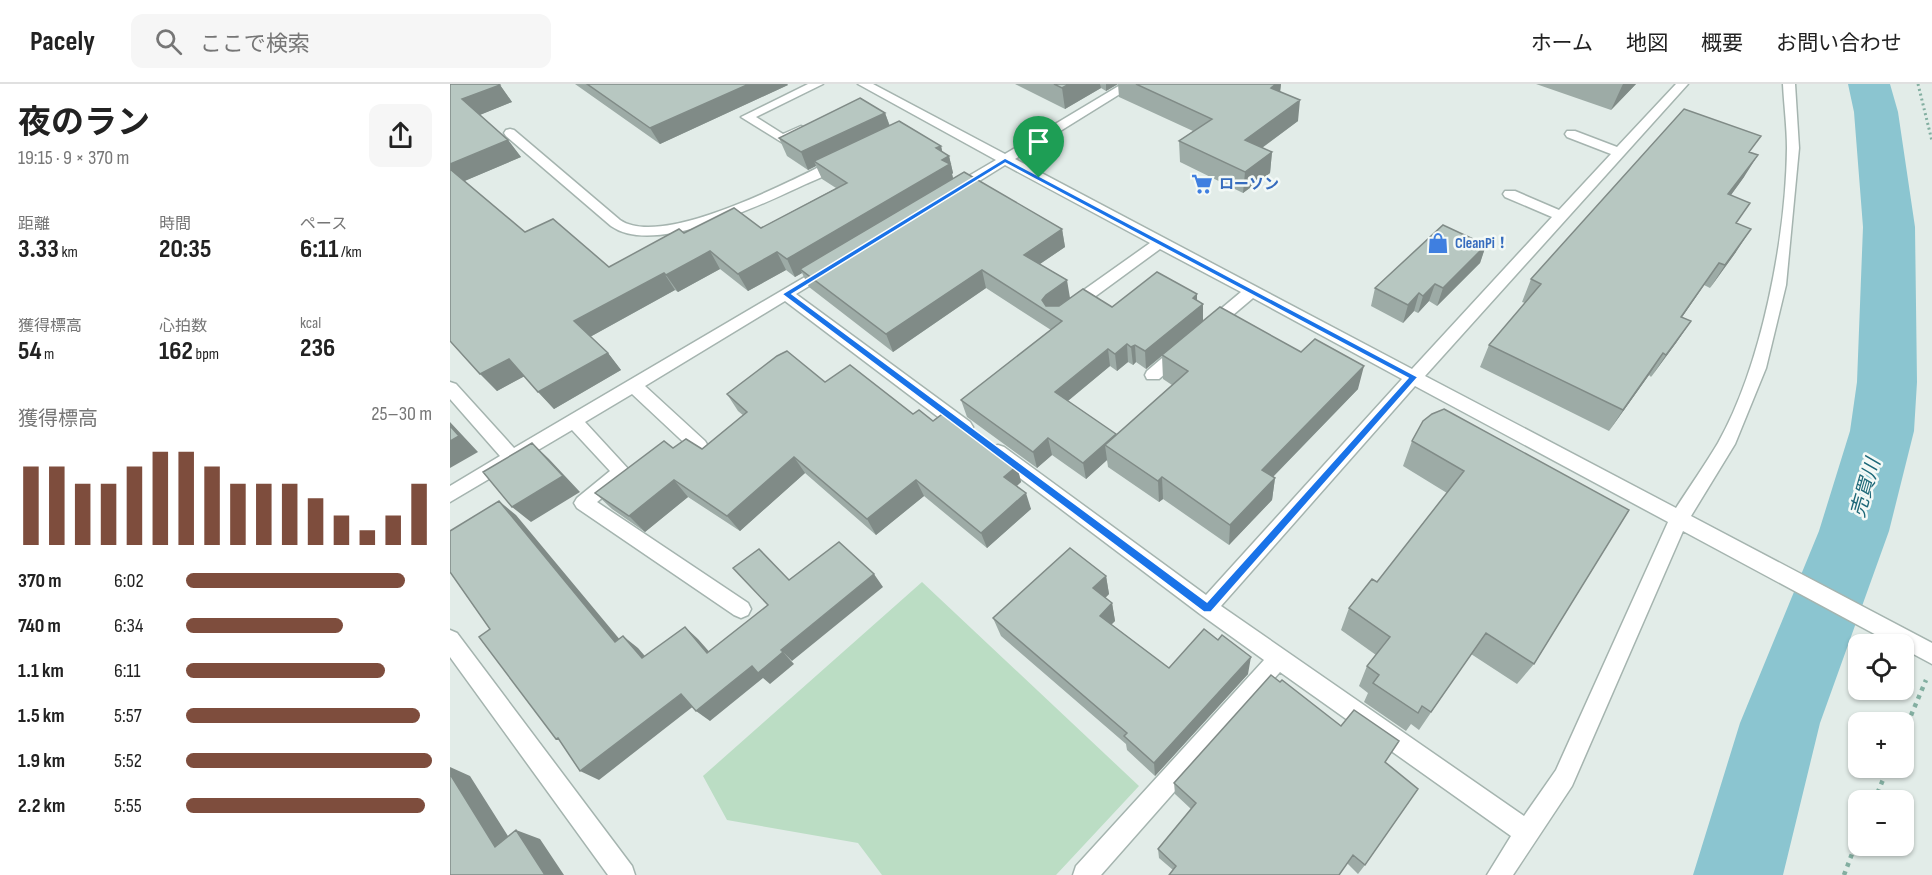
<!DOCTYPE html>
<html lang="ja">
<meta charset="utf-8">
<style>
:root{--surface:#fff;--page:#f6f6f6;--text:#222;--muted:#767676;--line:#e0e0e0;--accent:#7e4d3d}
body{margin:0;font-family:"Sofia Sans Condensed","Noto Sans JP",sans-serif;background:var(--page);color:var(--text);height:100vh;display:flex;flex-direction:column;font-size:22px;white-space:nowrap}
*{box-sizing:border-box;margin:0}
p{font-size:20px;color:var(--muted)}
.icon{flex:none;width:33px;height:33px;fill:none;stroke:currentColor;stroke-width:2;stroke-linecap:round;stroke-linejoin:round}
.map{position:relative;flex:1;overflow:hidden}
.sheet{display:flex;flex-direction:column;background:var(--surface);width:450px}
.sheet>*{flex:none}
.buttons{position:absolute;left:1398px;top:550px;display:grid;gap:12px}
.buttons a{display:grid;place-items:center;width:66px;height:66px;border-radius:12px;background:var(--surface);box-shadow:0 2px 4px #0004;font-size:30px}
.pin{position:absolute;display:grid;place-items:center;width:51px;height:51px;color:#fff;margin:-62px -26px;border-radius:50% 50% 50% 0;rotate:-45deg;box-shadow:0 0 6px #0007}
.pin .icon{rotate:45deg}
.round{display:grid;place-items:center;flex:none;width:63px;height:63px;border-radius:12px;background:var(--page)}
.headline{display:flex;align-items:center;justify-content:space-between;height:102px;padding:0 18px}
h1{font-size:33px;font-weight:700;line-height:45px}
.metrics{display:grid;grid-template-columns:repeat(3,1fr);gap:9px;height:102px;padding:6px 18px}
.metrics div{display:grid;align-content:center}
.metrics b{font-size:26px;font-weight:700}
.metrics small{font-size:16px;font-weight:400}
.metrics p{font-size:16px}
.chart{height:168px;padding:12px 18px}
.chart p{display:flex;justify-content:space-between}
.chart svg{width:100%;height:108px;margin-top:6px;stroke:var(--accent);stroke-width:6}
ul{padding:0 18px;list-style:none;font-size:20px}
li{display:grid;grid-template-columns:96px 72px 1fr;align-items:center;height:45px}
li i{height:15px;border-radius:8px;background:var(--accent)}
header{display:flex;align-items:center;gap:36px;box-sizing:border-box;height:84px;padding:0 30px;background:var(--surface);border-bottom:2px solid var(--line)}
header strong{font-size:28px}
nav{display:flex;gap:33px;margin-inline-start:auto;font-size:21px}
.search{width:420px;height:54px;background:var(--page);display:flex;align-items:center;gap:15px;box-sizing:border-box;padding:0 21px;border-radius:12px;color:var(--muted);font-size:22px}
main{display:flex;flex:1;min-height:0}
.map>svg:first-child{display:block}
.green{fill:#bbddc4}
.lines{fill:none;stroke-linecap:round;stroke-linejoin:round}
.river{fill:#8bc5d0;fill-rule:evenodd}
.minor-casing{stroke:#a5b4af;stroke-width:3}
.path-far1{stroke:#83afa1;stroke-width:3;stroke-dasharray:2 3;stroke-linecap:butt}
.path{stroke:#83afa1;stroke-width:4.5;stroke-dasharray:4 5;stroke-linecap:butt}
.minor{fill:#fff;fill-rule:evenodd}
.wall{fill:#9daba6;fill-rule:evenodd}
.shaded-wall{fill:#808b87}
.building{fill:#b7c7c1;stroke:#808b87;stroke-width:1.5}
.route{fill:#1a73e8;stroke:#fff;stroke-width:1.5;fill-rule:evenodd}
.labels{text-anchor:middle;dominant-baseline:central;stroke-width:5;stroke-linejoin:round;paint-order:stroke}
.far-shop-label{font-size:15px;font-weight:bold;fill:#366cbe;stroke:#f3f9f6;text-anchor:start}
.water-label{font-size:20px;font-style:italic;fill:#1d6878;stroke:#f3f9f6}
</style>
<header>
<strong>Pacely</strong>
<div class="search"><svg class="icon" aria-label="search" viewBox="0 0 24 24"><circle cx="10" cy="10" r="6"/><path d="M15 15l6 6"/></svg>ここで検索</div>
<nav><a>ホーム</a><a>地図</a><a>概要</a><a>お問い合わせ</a></nav>
</header>
<main>
<section class="sheet">
<div class="headline"><div><h1>夜のラン</h1><p>19:15 · 9 × 370 m</p></div><a class="round"><svg class="icon" aria-label="share" viewBox="0 0 24 24"><path d="M12 15V3M7 8l5-5 5 5M5 13v7h14v-7"/></svg></a></div>
<div class="metrics">
<div><p>距離</p><b>3.33<small> km</small></b></div>
<div><p>時間</p><b>20:35</b></div>
<div><p>ペース</p><b>6:11<small> /km</small></b></div>
</div>
<div class="metrics">
<div><p>獲得標高</p><b>54<small> m</small></b></div>
<div><p>心拍数</p><b>162<small> bpm</small></b></div>
<div><p>kcal</p><b>236</b></div>
</div>
<div class="chart"><p><span>獲得標高</span>25–30 m</p>
<svg viewBox="0 0 160 44" preserveAspectRatio="none"><path d="M5 44V12M15 44V12M25 44V19M35 44V19M45 44V12M55 44V6M65 44V6M75 44V12M85 44V19M95 44V19M105 44V19M115 44V25M125 44V32M135 44V38M145 44V32M155 44V19"/></svg>
</div>
<ul>
<li><b>370 m</b>6:02<i style="width:89%"></i></li>
<li><b>740 m</b>6:34<i style="width:64%"></i></li>
<li><b>1.1 km</b>6:11<i style="width:81%"></i></li>
<li><b>1.5 km</b>5:57<i style="width:95%"></i></li>
<li><b>1.9 km</b>5:52<i style="width:100%"></i></li>
<li><b>2.2 km</b>5:55<i style="width:97%"></i></li>
</ul>
</section>
<div class="map">
<svg width="1482" height="791" viewBox="0 0 1482 791">
<rect width="100%" height="100%" fill="#e2ece8"/>
<path class="green" d="M472 498 689 702 606 791H432L408 759 277 736 253 692Z"/>
<g class="lines">
<path class="river" d="M1398 0H1440L1448 28 1465 143 1467 298 1464 347 1439 447 1370 639 1333 791H1243L1290 639 1369 447 1400 347 1407 298 1413 143 1404 28Z"/>
<defs>
<path id="minor" d="M358 0H373L306 33 333 50 351 42 357 46 333 59 291 33Z
M408 0H423L555 70 672 0H686L565 75 962 285 1102 133 1055 113 1053 110 1055 107H1065L1109 126 1161 70 1117 53 1115 50 1117 47H1125L1167 63 1226 0H1238L975 292 1226 424C1240 402 1255 381 1268 359 1312 281 1336 153 1337 64 1337 43 1334 21 1333 0H1345L1349 64 1336 201 1316 284 1285 360 1241 432 1482 559V580L1454 565V561H1445L1233 447 1122 702 1063 791H1037L1061 752 830 588 651 791H623L626 782 814 576 750 530 542 373 539 368 542 363 548 361 554 363 756 511 952 295 803 214 764 247H754L751 243 754 239 791 208 710 165 624 228H614L611 224 614 220 700 159 555 81 510 109H500L498 106 500 103 546 76ZM965 302 1218 438 1106 686 1074 732 771 522Z
M60 45 64 46 170 136C212 165 343 96 385 75L390 74 396 78C387 88 369 94 356 100 313 120 204 173 161 142L56 52 54 49 56 46Z
M377 180 382 182 384 185 382 188 346 210 520 338 523 343 520 348 514 350 508 348 335 217 195 302 255 357 258 362 255 367 249 369 243 367 182 310 135 338 181 388 178 393 147 418 298 519 301 525 298 531 291 534 284 531 127 424 124 419 127 414 160 387 122 346 0 418V402L50 372 0 315V298L6 300 64 364Z
M731 261 737 263 739 267 737 271 709 295H697L695 291 697 287 725 263Z
M0 546 7 549 182 782 185 791H158L0 573Z"/>
</defs>
<use href="#minor" class="minor-casing"/>
<path class="path-far1" d="M1468 0 1482 57"/>
<path class="path" d="M1454 648 1476 596
M1424 717 1438 684
M1394 791 1408 754"/>
<use href="#minor" class="minor"/>
</g>
<path class="wall" d="M0 0 50 1 62 18 29 31 58 56 71 73 14 97 75 148 159 183 234 149 311 144 386 104 372 95 366 82 358 86 337 72 329 54 435 29 440 42 491 62 492 68 499 72 503 89 502 90 503 94 612 145 615 163 590 180 620 214 608 222 662 223 747 216 753 237 908 305 823 393 825 394 822 416 779 461 713 415 709 418 658 383 657 376 636 395 602 371 587 384 517 333 511 316 601 246 536 204 443 268 359 203 352 189 345 193 336 186 298 207 270 185 228 208 225 206 140 253 158 269 171 286 104 325 74 292 47 307 0 257ZM712 272 713 295 722 301 666 351 618 317 660 282 667 287 678 278 683 281 686 278 696 285Z
M125 0H337L338 1 210 60Z
M565 0H668L656 7 651 4 615 25Z
M668 0H831L830 7 848 37 812 64 822 68 820 89 793 109 730 78 729 57 743 47 669 13Z
M1086 0H1186L1161 26Z
M1301 68 1294 93 1281 111 1287 140 1286 168 1260 204 1254 201 1232 233 1241 237 1226 259 1201 293 1199 291 1159 347 1030 283 1039 261 1075 219 1072 218 1081 195Z
M1036 161 1030 179 987 222 979 217 968 229 964 227 953 239 921 222 925 204Z
M375 298 483 337 567 382 571 398 567 402 581 425 537 464 474 412 426 451 355 389 290 447 238 413 195 448 162 425 145 409 223 364 252 365 294 332 288 327 277 310Z
M994 325 1084 580 1067 600 1021 570 969 646 961 640 956 647 914 618 918 609 909 602 917 582 926 571 891 546 899 524 927 498 997 409 953 382 962 357Z
M656 492 659 510 655 514 662 519 665 537 661 540 719 584 798 590 705 692 677 666 676 660 551 552 543 534Z
M935 679 915 781 908 790 897 779 723 786 709 774 708 765 741 725 725 710 724 699Z"/>
<path class="shaded-wall" d="M299 0H337L338 1 210 60 200 44Z
M619 0H650L651 4 615 25 612 4Z
M656 0H668L656 7Z
M826 0H831L829 18 821 4Z
M1173 0H1186L1161 26 1172 2Z
M50 1 62 18 25 33 12 15Z
M850 16 848 37 794 77 795 56Z
M435 29 441 46 364 77 366 82 358 86 351 68Z
M58 56 71 73 10 99 0 87V80Z
M491 62 494 75 499 72 503 89 502 90 504 98 350 185 352 189 345 193 337 175Z
M822 68 820 89 793 109 795 88Z
M1308 71 1294 93 1265 133 1278 110Z
M612 145 615 163 578 188 574 171Z
M1301 145 1286 168 1260 204 1275 181Z
M1036 161 1030 179 987 222 993 204Z
M260 167 270 185 228 208 216 191Z
M327 168 336 186 298 207 288 190Z
M1269 179 1254 201 1217 255 1231 233Z
M532 186 536 204 443 268 436 250Z
M214 189 225 206 138 254 124 237Z
M617 196 620 214 599 229 592 216 596 211Z
M985 200 979 217 968 229 973 212Z
M969 209 964 227 953 239 958 221Z
M747 210V224L753 220V237L696 285 695 267 743 214Z
M1241 237 1226 259 1201 293 1216 271Z
M677 260 678 278 667 287 665 270Z
M685 261 686 278 683 281 681 263Z
M658 265 660 282 608 325 605 308Z
M158 269 171 286 104 325 88 308Z
M1213 269 1199 291 1159 347 1173 326Z
M59 275 75 292 47 307 30 290Z
M914 282 908 305 809 407 812 386Z
M0 338 28 368 0 384Z
M666 350 655 361 657 376 636 395 633 379Z
M598 354 602 371 587 384 583 368Z
M82 359 99 375 130 408 81 438 62 423Z
M344 373 355 389 290 447 277 432Z
M567 382 571 398 559 409 554 393Z
M712 393 713 415 709 418 708 397Z
M825 394 822 416 779 461 780 441Z
M224 396 238 413 195 448 179 432Z
M466 396 474 412 426 451 417 435Z
M576 409 581 425 537 464 531 449Z
M49 417 66 431 181 569 165 558Z
M424 490 433 503 342 577 331 566Z
M656 492 659 510 647 522 643 504Z
M662 519 665 537 653 549 650 532Z
M235 543 248 555 270 580 257 569Z
M173 552 188 564 207 586 192 574Z
M333 568 344 580 320 600 313 594 260 637 246 627 302 582Z
M801 573 798 590 705 692 704 679Z
M231 610 245 621 149 696 130 687Z
M0 683 20 692 70 771 45 763 0 690Z
M66 746 90 755 114 791H95Z"/>
<path class="building" d="M0 0H49L50 1 12 15 58 56 0 80Z
M137 0H299L200 44Z
M604 0H619L612 4Z
M686 0H826L821 4 850 16 795 56 822 68 795 88 729 57 762 35Z
M410 14 435 29 351 68 329 54Z
M1234 25 1311 52 1299 68 1308 71 1278 110 1300 119 1286 139 1301 145 1275 181 1269 179 1231 233 1241 237 1216 271 1213 269 1173 326 1039 261 1091 200 1081 195Z
M449 37 491 62 486 64 499 72 492 76 500 80 337 175 327 168 288 190 260 167 216 191 214 189 124 237 158 269 88 308 59 275 30 290 0 257V85L75 148 103 135 159 183 229 145 234 149 284 124 311 144 397 99 364 77Z
M514 88 612 145 574 171 617 196 596 211 592 216 596 222H609L633 205 662 223 707 188 747 210 743 214 753 220 695 267 685 261 681 263 677 260 665 270 658 265 605 308 666 350 633 379 598 354 583 368 511 316 612 237 532 186 436 250 350 185Z
M993 141 1036 161 993 204 985 200 973 212 969 209 958 221 925 204Z
M770 223 851 268 865 255 914 282 812 386 825 394 780 441 712 393 708 397 655 361 738 287 712 271Z
M337 267 375 298 400 281 463 330 469 326 483 337 495 328 567 382 554 393 576 409 531 449 466 396 417 435 344 373 277 432 224 396 179 432 145 409 214 357 223 364 236 355 252 365 297 328 277 310 327 272Z
M994 325 1179 426 1084 580 1036 549 981 628 972 622 968 629 923 599 929 591 917 582 940 553 899 524 922 495 927 498 1014 387 962 357 973 337 982 330Z
M0 342 9 352 0 357Z
M82 359 113 392 62 423 33 388Z
M49 417 165 558 173 552 192 574 235 543 257 569 318 521 283 484 309 465 339 496 389 458 424 490 331 566 333 568 308 589 302 582 246 627 231 610 130 687 108 654 106 655 29 553 40 545 0 488V447Z
M620 464 656 492 643 504 662 519 650 532 719 584 754 545 768 556 772 551 801 573 704 679 674 652 677 649 543 534Z
M821 591 830 598 832 596 891 642 904 626 949 657 935 678 968 705 915 781 903 771 889 791H719L726 782 708 765 746 719 724 699Z
M0 690 45 763 66 746 95 791H0Z"/>
<path class="route" d="M555 74 968 293 761 528H754L332 210ZM555 79 958 294 757 518 342 210Z"/>
<defs>
<symbol id="supermarket-bare" viewBox="-9 -9 18 18"><path d="M-6-5.5h2.5l.6 2H6L4.5 2H-2.5L-4.4-4H-6ZM-1.5 3.2a1.3 1.3 0 1 0 .1 0ZM3 3.2a1.3 1.3 0 1 0 .1 0Z" fill="#3f7fe0" stroke="#f3f9f6" stroke-width="2.5" paint-order="stroke"/></symbol>
<symbol id="shop-bare" viewBox="-9 -9 18 18"><path d="M-5-2.5h2.3a2.7 3.5 0 0 1 5.4 0H5L5.5 6h-11ZM-1.5-2.5h3a1.5 2.3 0 0 0-3 0Z" fill="#3f7fe0" stroke="#f3f9f6" stroke-width="2.5" paint-order="stroke"/></symbol>
</defs>
<g fill-rule="evenodd">
<use href="#supermarket-bare" x="737" y="85" width="30" height="30"/>
<use href="#shop-bare" x="973" y="144" width="30" height="30"/>
</g>
<g class="labels">
<g class="far-shop-label">
<text x="769" y="100">ローソン</text>
<text x="1005" y="159">CleanPi！</text>
</g>
<g class="water-label">
<text transform="translate(1416 404) rotate(-74)">売買川</text>
</g>
</g>
</svg>
<div class="buttons">
<a><svg class="icon" aria-label="locate" viewBox="0 0 24 24"><circle cx="12" cy="12" r="6"/><path d="M12 2v4M12 18v4M2 12h4M18 12h4"/></svg></a>
<a>+</a>
<a>−</a>
</div>
<div class="pin" style="left:589px;top:94px;background:#1e9e55"><svg class="icon" aria-label="arrive" viewBox="0 0 24 24"><path d="M6 21V4h12l-3 4 3 4H6"/></svg></div>
</div>
</main>
